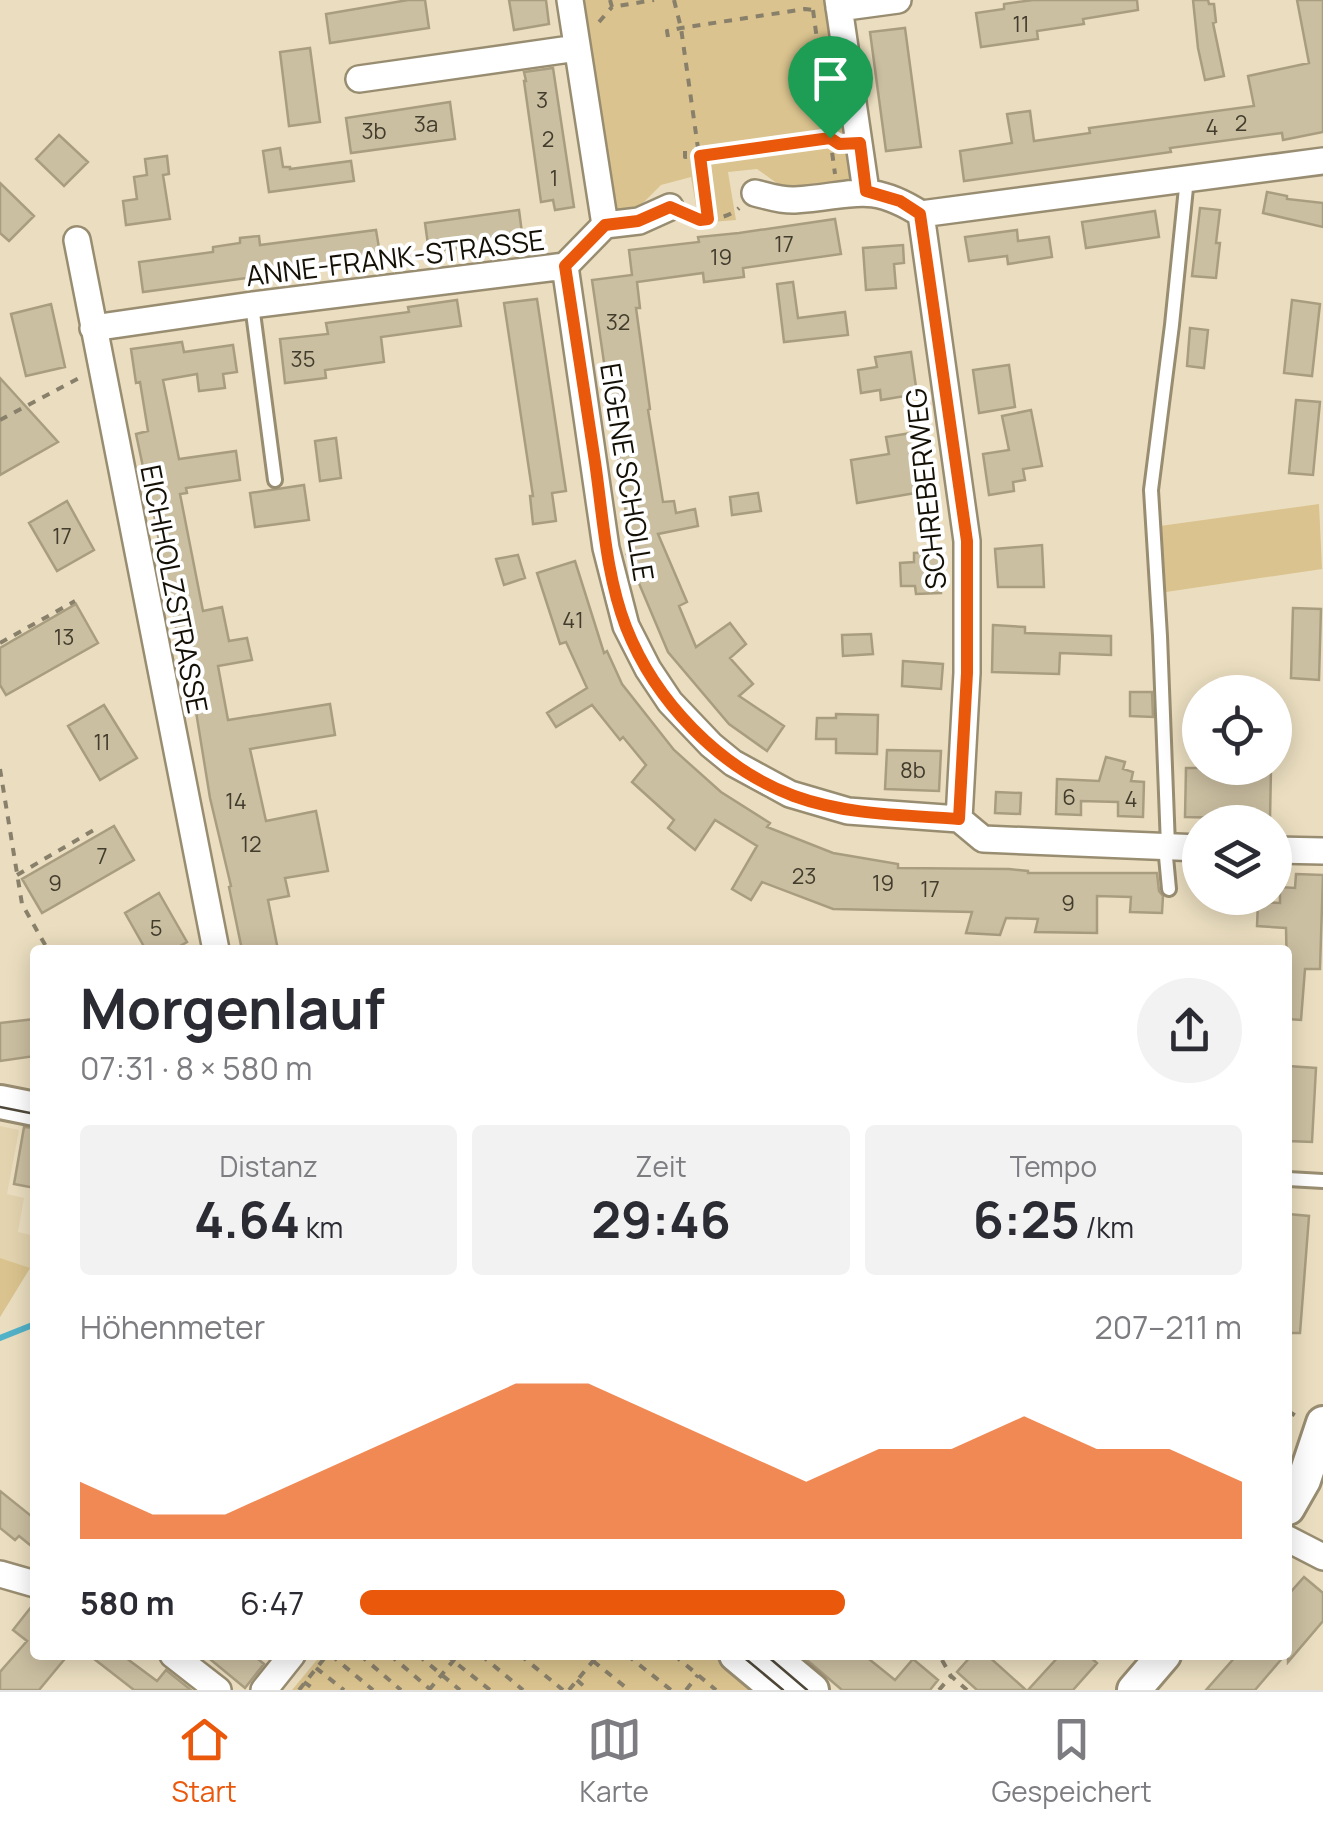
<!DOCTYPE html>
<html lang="de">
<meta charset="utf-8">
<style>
:root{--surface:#fff;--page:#f2f2f3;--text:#2b2b33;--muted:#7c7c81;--line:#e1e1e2;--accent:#ea580c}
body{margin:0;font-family:Manrope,sans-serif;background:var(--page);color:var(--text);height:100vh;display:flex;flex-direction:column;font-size:38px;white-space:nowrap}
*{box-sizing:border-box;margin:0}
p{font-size:32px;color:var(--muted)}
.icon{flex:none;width:55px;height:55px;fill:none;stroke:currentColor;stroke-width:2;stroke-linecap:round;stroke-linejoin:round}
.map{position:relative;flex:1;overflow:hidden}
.sheet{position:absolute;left:30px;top:945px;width:1262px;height:715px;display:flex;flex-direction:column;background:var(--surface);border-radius:10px;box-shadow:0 5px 25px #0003}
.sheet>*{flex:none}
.fabs{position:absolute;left:1182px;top:675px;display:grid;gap:20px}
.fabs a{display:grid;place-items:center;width:110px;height:110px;border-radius:50%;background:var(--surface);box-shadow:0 5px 25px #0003;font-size:50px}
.pin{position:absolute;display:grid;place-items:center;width:85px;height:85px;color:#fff;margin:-102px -42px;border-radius:50% 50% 50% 0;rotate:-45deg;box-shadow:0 0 10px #0007}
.pin .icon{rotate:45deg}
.round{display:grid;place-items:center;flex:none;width:105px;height:105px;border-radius:52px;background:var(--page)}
.headline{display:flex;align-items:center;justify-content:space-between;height:170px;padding:0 50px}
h1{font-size:55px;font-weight:700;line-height:75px}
.stats{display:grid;grid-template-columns:repeat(3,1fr);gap:15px;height:170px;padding:10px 50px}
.stats div{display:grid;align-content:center;border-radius:10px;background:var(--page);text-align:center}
.stats b{font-size:50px;font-weight:700}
.stats small{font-size:28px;font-weight:400}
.stats p{font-size:28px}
.chart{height:280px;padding:20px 50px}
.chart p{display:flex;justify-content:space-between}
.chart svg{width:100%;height:180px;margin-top:10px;fill:var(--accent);opacity:.7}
ul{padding:0 50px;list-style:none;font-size:32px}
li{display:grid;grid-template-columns:160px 120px 1fr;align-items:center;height:75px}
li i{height:25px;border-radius:12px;background:var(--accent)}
.tabs{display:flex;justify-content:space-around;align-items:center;height:140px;border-top:2px solid var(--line);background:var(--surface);font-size:28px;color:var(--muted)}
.tabs a{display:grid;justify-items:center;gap:5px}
.tabs .selected{color:var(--accent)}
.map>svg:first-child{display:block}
.built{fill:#e3d3af}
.green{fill:#dac38e}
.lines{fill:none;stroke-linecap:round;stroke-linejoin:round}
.stream{stroke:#52b2c8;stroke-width:6}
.building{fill:#cbbfa1;stroke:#a99d80;stroke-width:2.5}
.service-casing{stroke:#998d71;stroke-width:18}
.minor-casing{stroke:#998d71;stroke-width:30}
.tertiary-casing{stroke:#998d71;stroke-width:38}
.path{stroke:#89806b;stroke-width:4;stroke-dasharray:8 8;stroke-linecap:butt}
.service{stroke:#fff;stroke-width:12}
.minor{stroke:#fff;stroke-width:25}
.tertiary{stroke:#fff;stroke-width:32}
.tram{stroke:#50493a;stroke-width:2.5}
.route-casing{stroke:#fff;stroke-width:20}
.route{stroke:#ea580c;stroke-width:12}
.labels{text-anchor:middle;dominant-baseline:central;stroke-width:8;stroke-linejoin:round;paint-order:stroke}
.number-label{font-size:22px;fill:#423c2d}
.street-label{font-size:28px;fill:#141006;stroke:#fff}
</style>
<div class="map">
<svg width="1323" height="1690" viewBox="0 0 1323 1690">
<rect width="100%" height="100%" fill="#ebdec0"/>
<path class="built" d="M0 1126 19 1130 7 1194 24 1198 18 1232 35 1236V1260L0 1317Z"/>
<path class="green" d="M581 0H827L853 173 845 183 789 192 757 169 728 172 736 220 699 223 691 177 661 185 637 209 619 214 610 203Z
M1319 504 1322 569 1166 592 1160 526Z
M0 1258 30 1268 0 1317Z
M321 1655H720L761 1690H292Z"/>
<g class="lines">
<path class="stream" d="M0 1338 35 1324"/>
</g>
<path class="building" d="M408 0H425L429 28 330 43 326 14Z
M509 0H546L549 24 514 30Z
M1033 0H1137L1138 10 1083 19 1084 24 1037 31 1038 39 981 47 976 13 1004 9V4Z
M1193 0H1208L1209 4H1214L1216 22 1213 23 1224 76 1205 80 1198 48Z
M1297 0H1323V132L1283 140 1282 133 1170 148 1171 152 964 181 960 151 1012 143 1007 114 1030 111 1034 141 1090 133 1089 128 1254 106 1248 76 1309 63Z
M905 28 921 147 886 151 870 32Z
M310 48 320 122 289 126 280 52Z
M553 68 574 207 555 210 553 200 541 202 524 81H526L524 72Z
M450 102 455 139 351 153 346 118Z
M59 135 88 162 64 186 36 159Z
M280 148 283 167H290V169L351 161 354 181 269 192 263 151Z
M167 156 169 174 163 175 170 219 126 225 123 201 137 199 134 177 147 175 145 159Z
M0 183 34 216 9 241 0 233Z
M1267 192 1287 196V199L1323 203V227L1263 213Z
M1200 208 1220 210 1216 243H1220L1216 278 1192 276Z
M519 210 522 233 503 236 504 242 429 252 425 223Z
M1155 211 1159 237 1086 248 1082 222Z
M835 219 841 254 743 268 744 277 704 282 703 273 637 282 640 308H636L650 409 648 410 663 502 674 501 676 513 695 509 698 526 658 534 687 602 679 606 696 647 730 623 746 644 730 658 753 684 739 696 784 726 767 751 729 724 668 652 627 555H632L592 280 632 275 629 250 699 242 698 237 739 233Z
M376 230 381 260 143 292 139 262 213 252V247L240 243V238L259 236 260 245Z
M1017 230 1018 241 1049 237 1052 257 1008 264 1007 256 969 261 965 237Z
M903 245 904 263 894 264 896 288 866 290 863 248Z
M793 282 798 318 845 312 848 335 784 342 777 284Z
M537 299 566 491 552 493 556 521 533 524 530 496H533L504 303Z
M457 300 461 326 381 337 384 362 325 370 326 378 285 383 280 339 328 334 326 323 409 312 408 307Z
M1292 300 1320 304 1312 376 1284 373Z
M51 304 65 367 26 376 11 314Z
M1190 328 1208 330 1204 368 1187 366Z
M182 342 184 352 233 345 237 372 223 374 225 388 199 391 197 374 163 380 179 459 236 451 240 480 186 488 187 493 180 494 203 611 222 607 229 641 247 638 252 660 218 666 228 720 330 704 335 735 250 749 266 821 316 811 328 871 285 878 289 896 268 900 278 950H242L229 887 231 886 210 798 192 687 188 688 151 500H150L136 434 148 431 140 382 136 383 131 349Z
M911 352 917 394 881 400 880 390 861 393 858 370 877 367 875 357Z
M1009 365 1015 407 979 413 973 370Z
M0 378 58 442 0 475Z
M1296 400 1320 402 1313 475 1289 473Z
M1031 410 1042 466 1023 469 1025 480 1013 482 1014 491 989 495 983 454 1009 450 1002 416Z
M923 431 933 490 857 503 851 460 889 454 886 437Z
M336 438 341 478 320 481 315 441Z
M304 485 309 520 255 527 250 493Z
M758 493 761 511 732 515 730 497Z
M67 501 94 550 57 571 29 523Z
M1042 545 1044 587H998L995 549Z
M940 552 941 593 916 594 915 586H901L900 563 914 562V553Z
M518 555 525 578 504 585 496 559Z
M575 561 604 653 607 651 622 684 674 750 721 792 770 823 767 827 833 853 898 864V868L1009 869 1028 871V873H1157L1159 891 1163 896 1162 913 1130 912 1131 897 1097 896V933L1035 932 1038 919 1006 918 1000 935 966 933 972 912 833 909 762 882 751 900 732 889 757 846 715 820 695 850 668 828 674 820 632 782 646 765 623 737 620 740 592 705 556 727 547 713 587 688 566 642 560 644 537 573Z
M76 604 98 643 6 695 0 685V648Z
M1293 608 1321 609 1319 680 1291 678Z
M993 625 1025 627V633L1111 636V655L1060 653 1059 674 992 672Z
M871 634 873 654 843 656 842 635Z
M903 661 943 664 941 689 902 686Z
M1130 692H1152L1153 717 1130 716Z
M104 705 137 758 100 780 68 726Z
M836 714 878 715 877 754 836 753V739H816L817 718H836Z
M887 750 941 751 939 791 885 789Z
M1106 757 1125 762 1123 769 1133 772 1131 781 1144 782 1143 817 1118 816V802L1081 801V815L1056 814 1057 779 1099 781Z
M1186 768H1271L1270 819 1185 817Z
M996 792 1021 793 1020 814 995 813Z
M114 826 134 860 42 913 22 879Z
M1296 874 1323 875 1320 969H1305L1301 1020 1288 1019 1286 928 1257 926 1258 902 1280 903V887L1295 888Z
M159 893 187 942 173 950H146L125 913Z
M35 1019V1056L0 1061V1023Z
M1288 1066 1316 1068 1312 1142 1288 1141Z
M24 1127 35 1128V1188L14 1184Z
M1288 1214 1309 1216 1300 1333H1288Z
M0 1491 35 1519V1549L19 1536 15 1540 0 1528Z
M1304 1577 1323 1593V1621L1288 1662V1595Z
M35 1602V1655H68L39 1690H0V1672L27 1641 13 1630Z
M89 1655H122L157 1681 166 1670 191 1690H134Z
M205 1655H253L264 1664 245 1688Z
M801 1655H864L895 1680 913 1659 938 1680 930 1690H842Z
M972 1655H987L1026 1690H977L957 1672Z
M1060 1655H1088L1097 1663 1073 1690H1028Z
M1237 1655H1285L1255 1690H1206Z"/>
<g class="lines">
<defs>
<path id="service" d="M252 305 275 480
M1165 846 1169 889
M1168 846 1160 636 1151 490 1172 325 1187 178
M1288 1179 1323 1181"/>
<path id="minor" d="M570 0 605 225
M838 0 866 191
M839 8 898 0
M359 79 577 48
M755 193C768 196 782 201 795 200 851 197 868 180 921 214L1323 161
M921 214 967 541V673L959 819
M77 240 216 950
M565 266 606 548 626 626 648 669 670 702 711 745 733 763 790 794 848 811 959 819 983 839 1200 848
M93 328 252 305 565 266 605 225 639 221 670 207
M1275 850 1323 851
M1288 1539 1323 1557
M0 1574 35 1584
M173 1655 218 1690
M264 1690 292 1655"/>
<path id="tertiary" d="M0 1102 35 1109
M1288 1508 1304 1480 1323 1423
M736 1655 778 1690
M770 1655 812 1690
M1134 1690 1164 1655"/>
</defs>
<use href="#service" class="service-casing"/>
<use href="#minor" class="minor-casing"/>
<use href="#tertiary" class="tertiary-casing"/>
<path class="path" d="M610 0 612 7 654 0
M674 0 681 28 708 219
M813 10 835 174
M599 22 612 7
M668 37 667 31 681 28 805 9 814 10
M685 151V157L831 139
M692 217C706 222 729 218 739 208
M0 420 79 378
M0 643 75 601
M0 769 22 904 48 950
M17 875 99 827
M1288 1411 1299 1418
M331 1655 373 1690
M360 1655 401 1690
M390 1655 431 1690
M418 1655 460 1690
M446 1655 490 1690
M481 1655 523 1690
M520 1655 563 1690
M627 1655 671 1690
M674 1655 716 1690
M942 1660 951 1676 967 1690
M593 1661 629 1690
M316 1668 344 1690
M577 1680 588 1690
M304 1682 315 1690
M299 1690 327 1655
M429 1690 458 1655
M569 1690 598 1655
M686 1690 698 1675
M939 1690 951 1676"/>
<use href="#service" class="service"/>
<use href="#minor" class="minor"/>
<use href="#tertiary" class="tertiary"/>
<path class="tram" d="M0 1107 35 1114
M741 1655 783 1690
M766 1655 807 1690"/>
</g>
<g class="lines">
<defs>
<path id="route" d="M830 138 839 144 860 143 866 191 900 201 920 214 967 541V673L959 819C904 815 846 815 794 796 719 768 655 701 626 627 606 575 603 517 595 462 585 397 575 332 565 266L605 225 638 221 670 207 700 220 708 219 700 156Z"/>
</defs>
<use href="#route" class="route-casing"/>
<use href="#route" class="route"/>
</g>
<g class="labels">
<g class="number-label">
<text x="1021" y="24">11</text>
<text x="542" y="100">3</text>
<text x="1241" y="123">2</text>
<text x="426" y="124">3a</text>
<text x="1212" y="127">4</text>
<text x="374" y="131">3b</text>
<text x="548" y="139">2</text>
<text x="554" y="178">1</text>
<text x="784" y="244">17</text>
<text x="721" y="257">19</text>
<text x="618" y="322">32</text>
<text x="303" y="359">35</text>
<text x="62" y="536">17</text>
<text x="573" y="620">41</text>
<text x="64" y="637">13</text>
<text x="102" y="742">11</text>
<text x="913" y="770">8b</text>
<text x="1069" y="797">6</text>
<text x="1131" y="799">4</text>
<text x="236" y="801">14</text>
<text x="251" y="844">12</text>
<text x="102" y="856">7</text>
<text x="804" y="876">23</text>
<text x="55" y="883">9</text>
<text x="883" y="883">19</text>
<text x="930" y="889">17</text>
<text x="1068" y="903">9</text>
<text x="156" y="928">5</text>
</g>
<g class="street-label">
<text transform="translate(395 257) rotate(-7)">ANNE-FRANK-STRASSE</text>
<text transform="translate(628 472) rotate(81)">EIGENE SCHOLLE</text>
<text transform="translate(925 489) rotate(-96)">SCHREBERWEG</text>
<text transform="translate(175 589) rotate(79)">EICHHOLZSTRASSE</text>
</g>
</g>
</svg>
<div class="fabs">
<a><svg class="icon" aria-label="locate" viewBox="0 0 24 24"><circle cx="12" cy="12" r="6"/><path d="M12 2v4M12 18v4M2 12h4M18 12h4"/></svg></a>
<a><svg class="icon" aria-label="layers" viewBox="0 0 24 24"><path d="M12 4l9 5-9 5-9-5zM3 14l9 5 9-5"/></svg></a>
</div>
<div class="pin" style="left:830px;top:138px;background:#1e9e55"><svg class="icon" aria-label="arrive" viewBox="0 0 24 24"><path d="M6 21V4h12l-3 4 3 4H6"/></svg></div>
<section class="sheet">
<div class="headline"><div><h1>Morgenlauf</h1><p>07:31 · 8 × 580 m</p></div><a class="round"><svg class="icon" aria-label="share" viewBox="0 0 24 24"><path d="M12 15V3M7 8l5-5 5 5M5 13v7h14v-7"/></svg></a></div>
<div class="stats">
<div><p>Distanz</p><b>4.64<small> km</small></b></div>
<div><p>Zeit</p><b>29:46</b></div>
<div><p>Tempo</p><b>6:25<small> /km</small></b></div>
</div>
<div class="chart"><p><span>Höhenmeter</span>207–211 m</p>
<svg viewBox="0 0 160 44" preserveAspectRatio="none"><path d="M0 44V30L10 38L20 38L30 30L40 22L50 14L60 6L70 6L80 14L90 22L100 30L110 22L120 22L130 14L140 22L150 22L160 30V44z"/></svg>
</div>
<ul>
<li><b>580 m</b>6:47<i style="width:55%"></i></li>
</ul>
</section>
</div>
<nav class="tabs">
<a class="selected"><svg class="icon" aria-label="home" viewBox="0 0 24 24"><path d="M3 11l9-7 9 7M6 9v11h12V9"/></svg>Start</a>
<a><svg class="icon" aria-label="map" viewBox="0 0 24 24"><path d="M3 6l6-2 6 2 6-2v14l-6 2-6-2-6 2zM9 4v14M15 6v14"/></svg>Karte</a>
<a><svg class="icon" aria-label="saved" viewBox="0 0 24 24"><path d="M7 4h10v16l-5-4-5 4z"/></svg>Gespeichert</a>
</nav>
